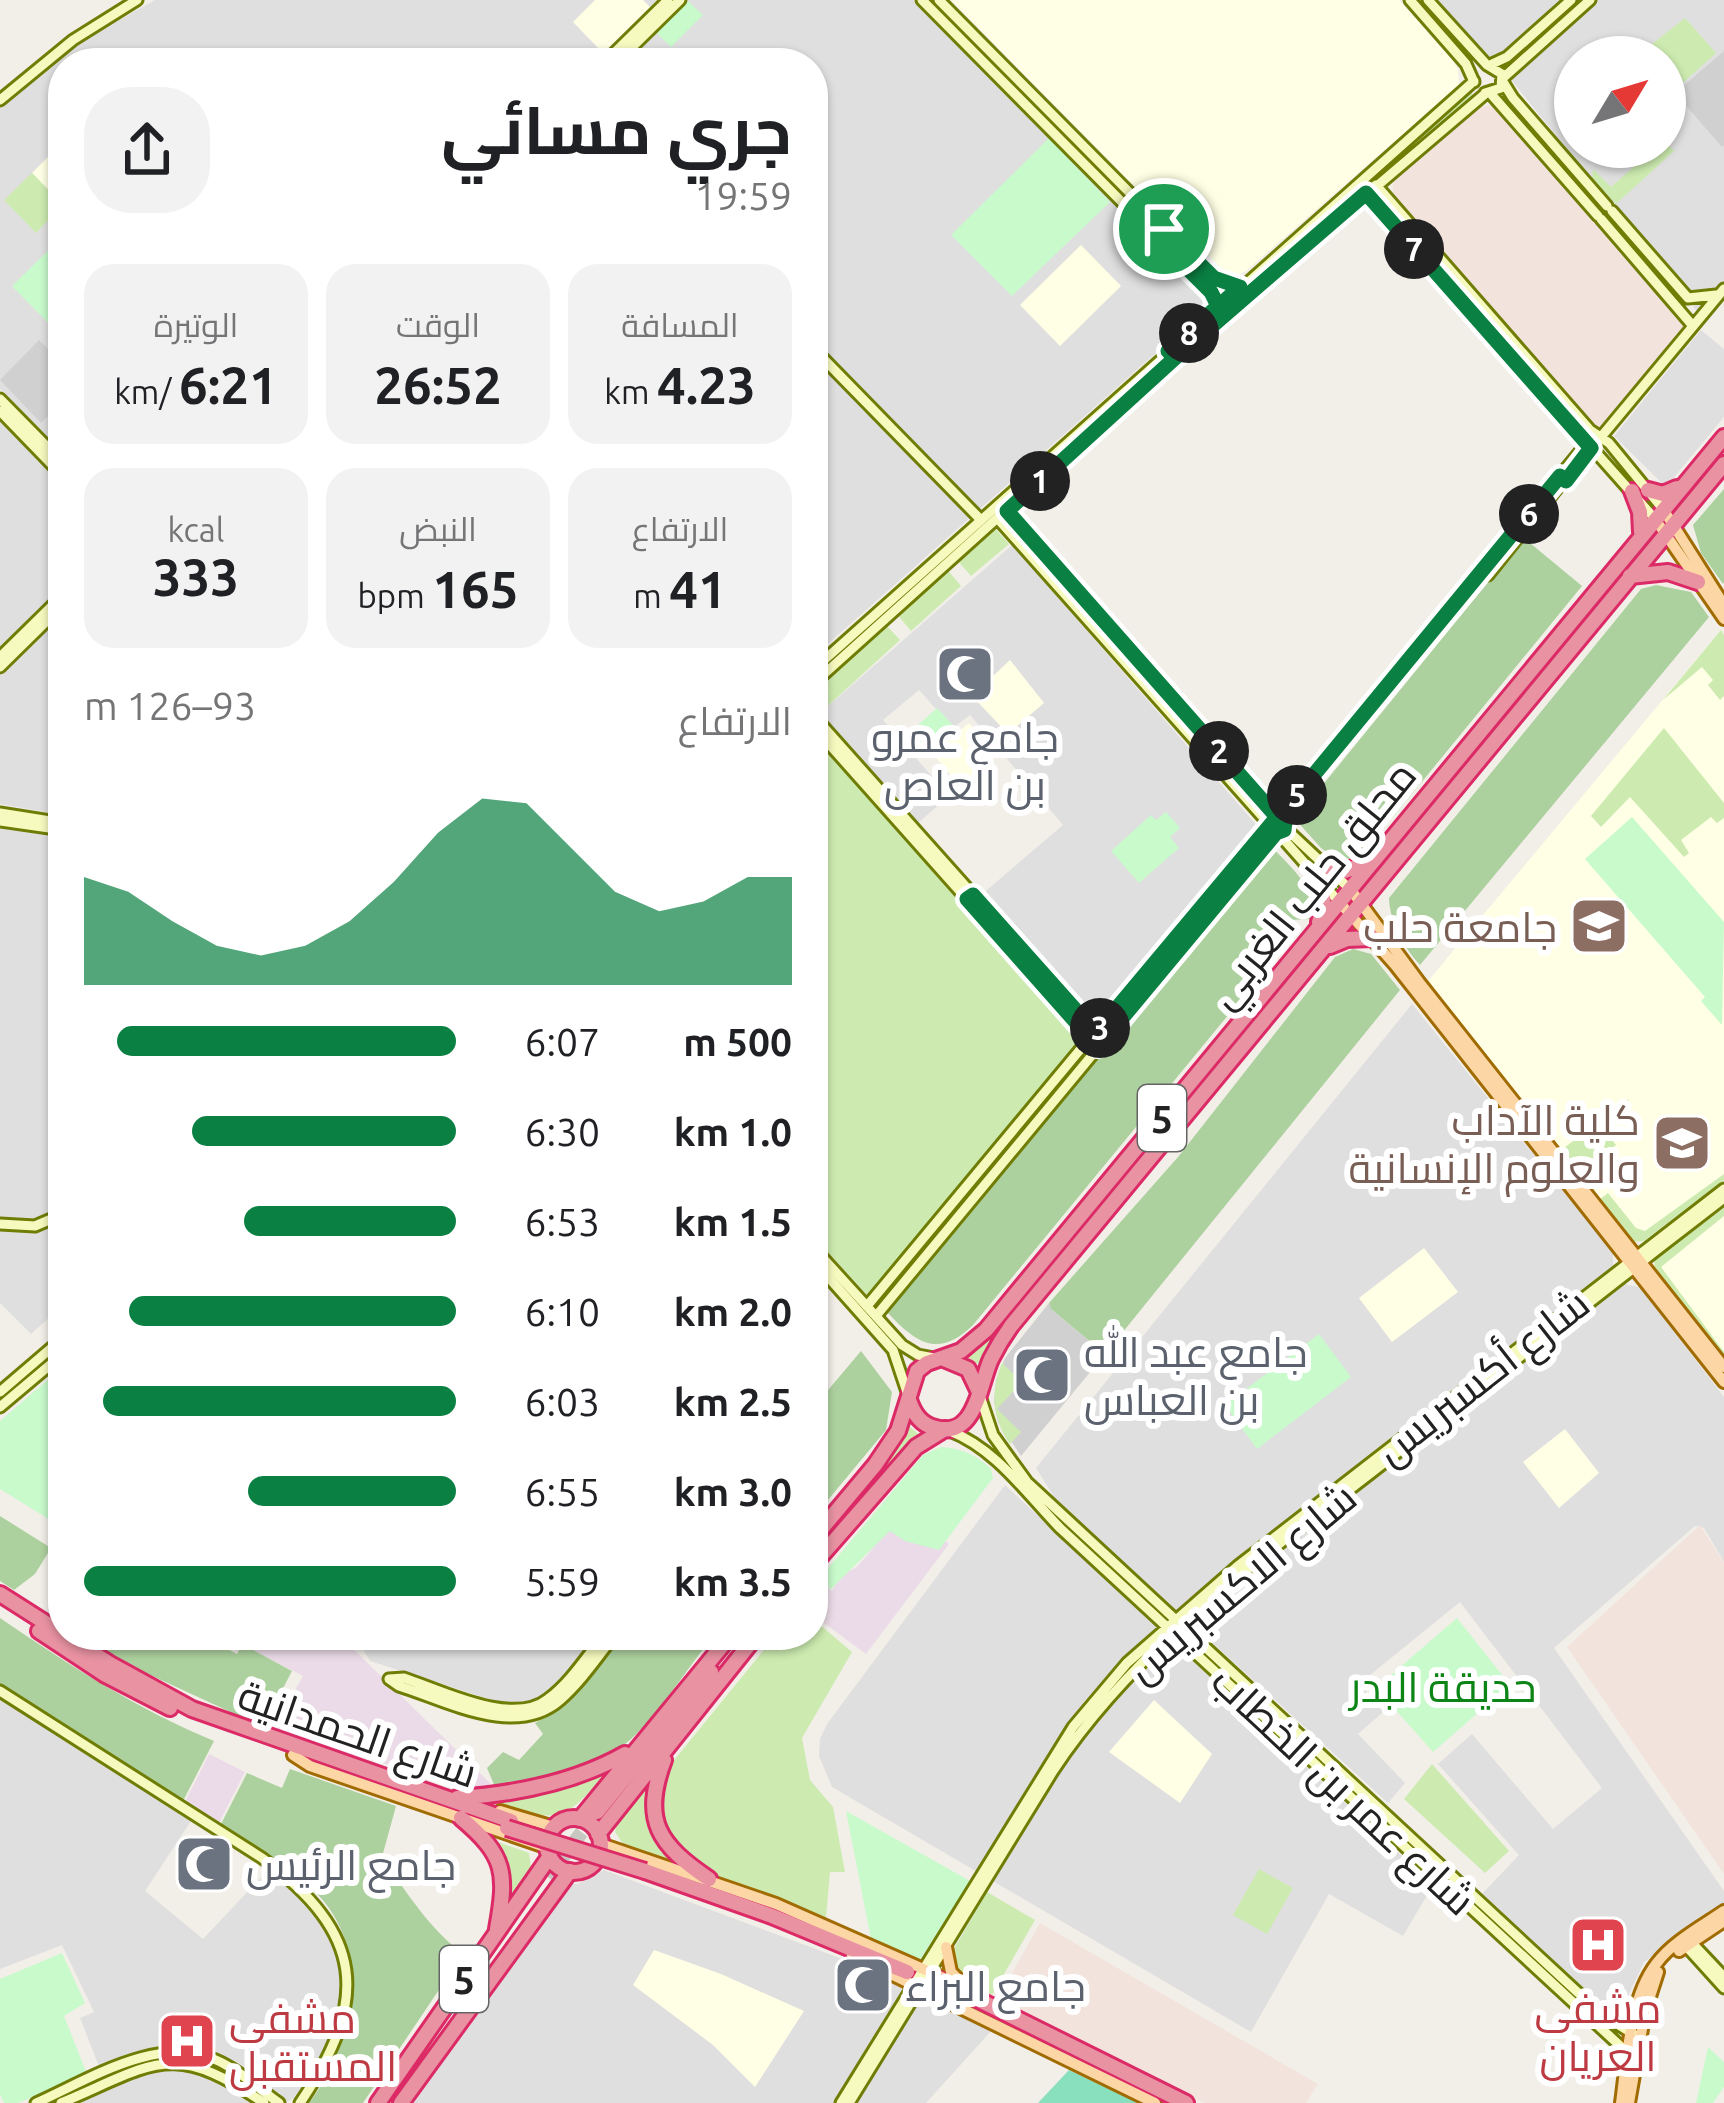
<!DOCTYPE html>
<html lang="ar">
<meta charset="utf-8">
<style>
:root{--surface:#fff;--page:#f2f2f2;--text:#202124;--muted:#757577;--accent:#0b8043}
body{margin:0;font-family:Ubuntu,Cairo,sans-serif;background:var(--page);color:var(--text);direction:rtl;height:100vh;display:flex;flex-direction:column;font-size:45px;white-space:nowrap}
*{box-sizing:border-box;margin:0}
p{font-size:39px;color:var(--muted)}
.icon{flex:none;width:66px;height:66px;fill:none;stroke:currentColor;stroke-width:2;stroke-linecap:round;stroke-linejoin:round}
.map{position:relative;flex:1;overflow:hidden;direction:ltr}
.side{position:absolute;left:48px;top:48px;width:780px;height:1602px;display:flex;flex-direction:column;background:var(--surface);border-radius:48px;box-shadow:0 3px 9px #0004;direction:rtl}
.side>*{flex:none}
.needle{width:78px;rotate:52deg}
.controls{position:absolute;left:1554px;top:36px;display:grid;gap:24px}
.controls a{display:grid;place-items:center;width:132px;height:132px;border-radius:50%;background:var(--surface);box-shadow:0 3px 9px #0004;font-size:60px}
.pin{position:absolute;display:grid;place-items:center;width:102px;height:102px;color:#fff;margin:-51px;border:6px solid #fff;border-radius:50%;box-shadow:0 3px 12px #0007}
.km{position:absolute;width:60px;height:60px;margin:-30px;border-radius:50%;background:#222;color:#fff;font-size:33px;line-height:60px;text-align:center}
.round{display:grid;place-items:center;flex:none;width:126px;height:126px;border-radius:48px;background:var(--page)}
.headline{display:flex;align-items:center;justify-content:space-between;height:204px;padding:0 36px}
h1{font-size:66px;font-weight:700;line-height:90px}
.figures{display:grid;grid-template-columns:repeat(3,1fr);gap:18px;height:204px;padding:12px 36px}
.figures div{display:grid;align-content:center;border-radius:30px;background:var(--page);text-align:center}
.figures b{font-size:51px;font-weight:700}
.figures small{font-size:33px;font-weight:400}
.figures p{font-size:33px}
.chart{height:336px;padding:24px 36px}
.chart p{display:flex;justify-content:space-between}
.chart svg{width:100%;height:216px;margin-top:12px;fill:var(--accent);opacity:.7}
ul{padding:0 36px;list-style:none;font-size:39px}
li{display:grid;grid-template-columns:192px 144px 1fr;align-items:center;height:90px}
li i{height:30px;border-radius:15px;background:var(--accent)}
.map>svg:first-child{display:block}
.residential{fill:#e0dfdf;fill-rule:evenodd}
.industrial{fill:#ebdbe8}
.education{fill:#ffffe5}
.religious{fill:#d0d0d0}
.military{fill:#f3e3dd}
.grass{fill:#cdebb0}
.forest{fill:#add19e}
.park{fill:#c8facc}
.pitch{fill:#88e0be}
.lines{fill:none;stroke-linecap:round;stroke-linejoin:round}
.highway-tunnel{stroke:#c8c6c1;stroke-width:14;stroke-dasharray:14 7;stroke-linecap:butt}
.secondary-casing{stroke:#707d05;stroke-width:15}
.primary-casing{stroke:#a06b00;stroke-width:16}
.highway-casing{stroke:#dc2a67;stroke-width:20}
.secondary{stroke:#f7fabf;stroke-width:9}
.primary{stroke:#fcd6a4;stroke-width:10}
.highway{stroke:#e892a2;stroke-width:14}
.highway-bridge-casing{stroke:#dc2a67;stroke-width:20;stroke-linecap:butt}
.highway-bridge{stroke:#e892a2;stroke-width:14}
.route-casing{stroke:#fff;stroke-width:24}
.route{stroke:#0b8043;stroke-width:15}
.labels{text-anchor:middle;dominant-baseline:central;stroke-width:12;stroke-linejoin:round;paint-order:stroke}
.shield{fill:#fff;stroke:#646464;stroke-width:3}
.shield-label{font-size:39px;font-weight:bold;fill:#222}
.worship-label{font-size:42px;fill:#5b616d;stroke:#fff;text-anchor:start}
.street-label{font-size:42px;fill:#222;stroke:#fff}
.education-label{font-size:42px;fill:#785e54;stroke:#fff;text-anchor:end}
.park-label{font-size:42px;fill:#0c8416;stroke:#fff}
.health-label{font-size:42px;fill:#be3a42;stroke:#fff}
</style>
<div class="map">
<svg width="1724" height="2103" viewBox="0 0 1724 2103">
<rect width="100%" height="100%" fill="#f2efe9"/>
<path class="residential" d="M155 0H657L593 63H63V452L0 389V107L77 44Z
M683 0H915L1211 304 813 657V63H619Z
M1435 0H1724V292L1701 316 1505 72ZM1575 57H1665V147H1575Z
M1701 330 1724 349V417L1666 487 1614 436Z
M0 420 63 484V589L0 650Z
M1012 545 1259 828 1095 1024 981 895 1063 825 970 715 953 728 919 690 883 720 949 796 918 823 820 713Z
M63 612V815L0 804V675Z
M0 826 63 837V1305L31 1334 0 1303Z
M1412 1004 1613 1253V1268L1627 1285 1640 1287 1724 1397V1562L1704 1528 1695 1526 1554 1648 1724 1891V1905L1644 1962 1622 2009 1611 2013 1482 1894 1519 1855 1438 1764 1472 1734 1553 1829 1602 1788 1460 1602 1359 1684 1383 1712 1358 1734 1405 1783 1388 1803 1056 1500 1036 1468Z
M1005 1485 1433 1885 1403 1936 1329 1894 1251 2032 832 1787 819 1756 820 1739 827 1724Z
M354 1635H602L552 1692 526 1711 370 1661Z
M0 1698 191 1821 145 1891 203 1939 270 1868 325 1921 340 1960 339 2006 326 2055 294 2098 287 2102 235 2066 172 2050H153L100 2069 80 2018 94 2012 62 1945 0 1969Z
M604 1870 845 1960 992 2030 926 2103H410L566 1884H578Z
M167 2066 198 2070 253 2103H66L137 2073Z"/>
<path class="industrial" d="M893 1496 949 1544 866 1654 813 1615V1590L820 1581 832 1591 842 1573 856 1568 869 1553 889 1527Z
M251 1635H339L490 1783 486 1793 271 1731 303 1676 245 1646Z
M209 1754 245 1772 218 1825 184 1804Z"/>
<path class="education" d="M595 0H643L650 7 603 53 573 22Z
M951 0H1399L1453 61 1458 70 1459 85 1246 271 1232 277 1216 269Z
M63 142V205L32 173Z
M1081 245 1121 286 1060 346 1020 305Z
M1721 630 1724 635V1180L1644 1241 1633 1242 1428 981Z
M1010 660 1044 703 1008 734 972 696Z
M969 723 997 756 961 787 933 754Z
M1724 1208V1358L1654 1268 1655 1259Z
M1424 1248 1458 1292 1392 1342 1359 1298Z
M1565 1429 1599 1473 1559 1508 1523 1462Z
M1154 1700 1212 1754 1180 1803 1109 1752Z
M654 1950 721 1974 804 2011 755 2087 713 2045 633 1985Z"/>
<path class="religious" d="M1724 51V145L1722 147 1675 93Z
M39 340 63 364V401L41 423 0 380Z
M1049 1303 1052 1310 1105 1354 1021 1456 998 1422 994 1401 996 1380 1005 1358Z"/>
<path class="military" d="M1491 105 1498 108 1685 322V327L1602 432H1597L1393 195V178L1475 107Z
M1700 1525 1724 1563V1874L1567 1647Z
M1040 1923 1318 2084 1306 2103H1205L997 2000Z"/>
<path class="grass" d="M929 0H933L1157 227 1155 229Z
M1685 18 1716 53 1675 90 1665 79V57H1645L1641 53Z
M1471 92 1475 97 1097 421 1095 418Z
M1665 141 1674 151 1616 204 1592 178 1593 169 1611 187 1656 147H1665Z
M32 173 63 205 36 233 4 200Z
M994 527 1009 544 971 576 957 560Z
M946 568 961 586 911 631 896 613Z
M887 626 900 640 820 713 813 705V690Z
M1721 630 1724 635V696L1720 700 1708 685 1713 680 1702 667 1663 700Z
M1664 728 1724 803V818L1717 823 1711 817 1681 840 1689 853 1684 857 1630 797 1601 827 1591 816Z
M813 734 1084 1038 869 1297 813 1236Z
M1339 911 1342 915 982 1367 963 1354Z
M1087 1049H1091L876 1307 875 1302Z
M1628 1099 1629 1107 1603 1128 1616 1145 1579 1175 1560 1151Z
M1724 1174V1180L1644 1241 1633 1242 1599 1200 1608 1193 1636 1228 1645 1231Z
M1724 1208V1216L1661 1267 1724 1352V1358L1654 1268 1655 1259Z
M1002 1363 1022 1382 997 1409 1021 1432 1010 1444C992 1419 990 1392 1002 1363Z
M904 1422 921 1436 904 1447 813 1557V1547L890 1453Z
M813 1619 852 1652 802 1738 810 1780 833 1807 845 1872H830L826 1918C760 1895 615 1864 671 1764L776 1635H813Z
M1183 1633 1624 2039V2042L1622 2043Z
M1432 1764 1509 1851 1485 1873 1404 1799Z
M610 1768C565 1822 560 1824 493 1803L526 1796Z
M651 1782 662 1847 673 1862 623 1844 615 1832 617 1823Z
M484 1837 529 1853 531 1867 506 1903Z
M1259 1869 1293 1888 1267 1934 1233 1915Z
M987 1892 1035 1920 992 1995 957 1976 951 1954Z"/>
<path class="forest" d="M1724 489V582L1723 584 1701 553 1693 525Z
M1524 538 1582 586 1367 849 1350 860 1334 857 1321 848 1295 819Z
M1656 585 1691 592 1709 617 1420 965C1403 946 1390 923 1389 898L1641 589Z
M1271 846C1292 869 1316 886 1311 919L1289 920 1275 937 1285 946 973 1325C938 1359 916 1343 887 1312Z
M1353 949 1371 954 1400 990 1105 1354 1051 1309 1049 1303 1178 1157 1335 957Z
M861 1351 892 1392 886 1430 813 1518V1408Z
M0 1516 51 1548 35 1574 14 1590 0 1581Z
M0 1618C69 1665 137 1709 214 1741L182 1803 0 1685Z
M82 1635H200L237 1654 242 1644 292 1671 263 1727 135 1668Z
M624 1635H714C689 1666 658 1715 630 1740 603 1765 531 1781 495 1787L487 1768 503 1752 519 1760 543 1734 535 1723 563 1707Z
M290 1769 396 1806 382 1857C407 1893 429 1928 463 1954L363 2103H309C349 2051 370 1970 331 1911 309 1876 254 1848 220 1826L247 1773 282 1788Z"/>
<path class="park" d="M688 1 703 15 671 47 656 32Z
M1049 138 1110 202 1012 296 951 235Z
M63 236V338L12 286Z
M937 708 954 726 925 752 909 733Z
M1166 812 1180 828 1170 837 1179 848 1139 883 1111 851 1151 815 1156 820Z
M1632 817 1724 922 1722 1025 1701 1001 1705 997 1585 859Z
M1319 1334 1351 1377 1257 1449 1225 1405Z
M52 1376 63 1380V1528L0 1489V1421Z
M941 1447C961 1448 977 1455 991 1469L993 1478 939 1550 905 1541 890 1531 831 1589 819 1579 923 1455Z
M1457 1618 1510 1685 1433 1752 1376 1688Z
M846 1811 970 1881 919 1961 871 1939Z
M62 1953 85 2003 64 2016 87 2074 18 2103H4L0 2094V1979Z
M1708 2047 1724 2062V2087L1713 2103H1696Z"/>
<path class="pitch" d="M1069 2070 1138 2103H1038Z"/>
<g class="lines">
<path class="highway-tunnel" d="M548 1877 597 1812"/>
<defs>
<path id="secondary" d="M922 0 1206 287 1218 306
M939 0 1214 278 1240 287
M1410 0 1466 64 1474 82
M1428 0 1487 65 1502 74 1501 88 1485 93
M604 63 668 0
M616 63 680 0
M1492 64 1507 57 1571 0
M1503 78 1590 0
M1503 82 1513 98 1607 206
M1491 94 1598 216
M0 100 73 40 137 0
M1376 185 1590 430 1609 443 1663 509
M1366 193 1655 519
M1612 211 1688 298 1716 295
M1601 219 1693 326
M813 348 981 520
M0 399 63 463
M0 411 63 476
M1007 511 1277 817
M998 519 1269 824
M1488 575 1591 446
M0 657 63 595
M0 667 63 605
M813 670 1474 81
M813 684 1175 358 1485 94
M813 715 1100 1037
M813 726 1093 1041
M0 813 63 823
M1279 817 1583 448 1601 437 1724 289
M0 821 63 830
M1283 830 1285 828 1351 890
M1278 833 1340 903
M0 1224 35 1226 63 1214
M813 1247 902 1345 918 1355 934 1358
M813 1260 893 1350 908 1395
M867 1306 1271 820 1281 818 1285 828
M876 1316 1276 833
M0 1392 63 1338
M979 1393 993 1435 1027 1482 1601 2014 1635 2035
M0 1407 63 1354
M950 1431C996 1449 1026 1493 1060 1528L1630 2055
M389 1679 399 1686C447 1701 515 1739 560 1700 581 1682 598 1656 615 1635
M389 1679 404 1678C443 1691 513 1727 548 1699 570 1683 587 1656 604 1635
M0 1691 262 1858C365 1933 370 2000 300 2103
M1692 1943 1724 1977
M1686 1946 1724 1988
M36 2103C88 2080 158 2034 216 2060 239 2070 259 2089 279 2103
M61 2103C154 2064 171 2039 264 2103
M841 2103 1073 1727 1127 1663 1239 1565 1724 1189
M849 2103 1053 1771C1135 1647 1255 1563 1371 1473 1489 1381 1606 1289 1724 1198"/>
<path id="primary" d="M1663 509 1724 605
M1655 519 1724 619
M1351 890 1419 982 1724 1367
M1340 903 1395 965 1724 1382
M293 1755 310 1766 548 1848
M500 1811 554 1827
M601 1844 776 1904 946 1979
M946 1947 951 1972 969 1990
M1679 1951 1724 1921
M852 1955 1155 2103
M1621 2103C1627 2061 1629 1999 1656 1964 1672 1942 1702 1926 1724 1911
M1629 2103 1645 2012 1658 1972"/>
<path id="highway" d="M1648 490 1663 494 1677 488
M1632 491 1640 512 1641 532
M1630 576 1668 572 1698 582
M1326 869 1345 871 1368 863
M1319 922 1324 908 1322 886
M1330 946 1347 939 1372 938
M944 1359 968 1369 978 1390
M909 1400C913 1412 919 1423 932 1427 976 1442 979 1385 991 1359 997 1347 1003 1337 1011 1326L1724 464
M813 1539 875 1465 898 1431 917 1371 927 1363 961 1351 986 1330 1724 437
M813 1565 916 1447 945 1429
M0 1594 110 1664 192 1709 511 1821
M39 1631 104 1674 170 1708
M664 1760C641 1821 659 1845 709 1879
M457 1798C515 1794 574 1783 625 1754
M597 1812 711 1672
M461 1818C506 1856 507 1873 497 1929
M547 1845a27 27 0 1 1 54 0a27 27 0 1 1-54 0Z
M580 1819 731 1635
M598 1834 757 1635
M645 1871 772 1916 907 1972
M939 1980 1186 2103
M378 2103 550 1856
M401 2103 570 1871"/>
</defs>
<use href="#secondary" class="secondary-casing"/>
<use href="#primary" class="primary-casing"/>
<use href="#highway" class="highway-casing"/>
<use href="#secondary" class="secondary"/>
<use href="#primary" class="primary"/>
<use href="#highway" class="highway"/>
<defs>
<path id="highway-bridge" d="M507 1828 645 1871"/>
</defs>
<use href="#highway-bridge" class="highway-bridge-casing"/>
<use href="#highway-bridge" class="highway-bridge"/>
</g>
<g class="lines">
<defs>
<path id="route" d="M1164 229 1156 237 1211 292 1218 306 1168 351 1175 358 1007 511 1277 817 1096 1033 973 895 967 899 1098 1047 1276 833 1284 830 1285 822 1279 817 1284 811 1560 476 1566 481 1591 448 1366 193 1175 358 1168 351 1240 287 1214 278 1164 229"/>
</defs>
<use href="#route" class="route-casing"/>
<use href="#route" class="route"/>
</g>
<defs>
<symbol id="mosque-square" viewBox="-11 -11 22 22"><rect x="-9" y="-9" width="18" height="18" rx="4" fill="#6b7280" stroke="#fff"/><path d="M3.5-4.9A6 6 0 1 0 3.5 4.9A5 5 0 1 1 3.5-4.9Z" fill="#fff"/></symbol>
<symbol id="university-square" viewBox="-11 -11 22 22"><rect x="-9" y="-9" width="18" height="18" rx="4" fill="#8d6e63" stroke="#fff"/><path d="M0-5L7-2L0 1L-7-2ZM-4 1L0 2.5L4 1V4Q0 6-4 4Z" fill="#fff"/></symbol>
<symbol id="hospital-square" viewBox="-11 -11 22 22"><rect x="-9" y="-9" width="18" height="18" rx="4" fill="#e0444e" stroke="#fff"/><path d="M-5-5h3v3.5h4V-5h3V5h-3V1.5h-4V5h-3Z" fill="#fff"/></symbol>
</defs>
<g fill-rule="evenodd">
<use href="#mosque-square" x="932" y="641" width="66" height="66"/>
<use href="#university-square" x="1566" y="893" width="66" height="66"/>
<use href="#university-square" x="1649" y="1110" width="66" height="66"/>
<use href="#mosque-square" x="1009" y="1342" width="66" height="66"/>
<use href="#mosque-square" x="171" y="1831" width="66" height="66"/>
<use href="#hospital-square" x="1565" y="1912" width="66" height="66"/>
<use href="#mosque-square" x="830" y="1952" width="66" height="66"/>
<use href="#hospital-square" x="154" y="2008" width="66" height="66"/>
</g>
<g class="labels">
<g class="shield">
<rect x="1138" y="1085" width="48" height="66" rx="9"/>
<rect x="440" y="1946" width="48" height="66" rx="9"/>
</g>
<g class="shield-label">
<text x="1162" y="1118">5</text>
<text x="464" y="1979">5</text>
</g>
<g class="worship-label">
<text x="965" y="736" text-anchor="middle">جامع عمرو<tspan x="965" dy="48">بن العاص</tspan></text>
<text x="1084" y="1351">جامع عبد الله<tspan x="1084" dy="48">بن العباس</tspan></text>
<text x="246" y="1864">جامع الرئيس</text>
<text x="905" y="1985">جامع البراء</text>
</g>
<g class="street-label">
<text transform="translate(1311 884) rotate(-51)">محلق حلب الغربي</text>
<text transform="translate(1482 1376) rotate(-38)">شارع أكسبريس</text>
<text transform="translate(1241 1582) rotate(-40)">شارع الاكسبريس</text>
<text transform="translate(358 1733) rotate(19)">شارع الحمدانية</text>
<text transform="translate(1344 1790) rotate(43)">شارع عمر بن الخطاب</text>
</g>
<g class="education-label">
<text x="1557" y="926">جامعة حلب</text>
<text x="1640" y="1119">كلية الآداب<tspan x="1640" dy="48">والعلوم الإنسانية</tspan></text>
</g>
<g class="park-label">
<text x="1443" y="1686">حديقة البدر</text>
</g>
<g class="health-label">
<text x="1598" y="2007">مشفى<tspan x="1598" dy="48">العريان</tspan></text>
<text x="229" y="2017" text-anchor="start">مشفى<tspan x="229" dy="48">المستقبل</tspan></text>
</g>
</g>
</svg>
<div class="controls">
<a><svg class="needle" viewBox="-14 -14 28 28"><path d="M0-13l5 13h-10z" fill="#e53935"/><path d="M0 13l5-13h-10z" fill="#757577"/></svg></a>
</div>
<div class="pin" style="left:1164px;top:229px;background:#1e9e55"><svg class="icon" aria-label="arrive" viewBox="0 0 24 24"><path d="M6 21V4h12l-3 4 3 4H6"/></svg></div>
<b class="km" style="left:1040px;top:481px">1</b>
<b class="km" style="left:1219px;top:751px">2</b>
<b class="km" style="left:1100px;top:1028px">3</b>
<b class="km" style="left:1297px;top:795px">5</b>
<b class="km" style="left:1529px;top:514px">6</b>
<b class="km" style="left:1414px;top:249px">7</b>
<b class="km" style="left:1189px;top:333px">8</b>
<section class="side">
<div class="headline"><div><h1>جري مسائي</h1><p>19:59</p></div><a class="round"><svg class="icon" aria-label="share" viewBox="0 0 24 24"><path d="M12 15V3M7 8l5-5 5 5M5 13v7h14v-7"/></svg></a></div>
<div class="figures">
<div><p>المسافة</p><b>4.23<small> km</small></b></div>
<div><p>الوقت</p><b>26:52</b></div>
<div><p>الوتيرة</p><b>6:21<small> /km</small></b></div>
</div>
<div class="figures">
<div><p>الارتفاع</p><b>41<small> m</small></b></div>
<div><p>النبض</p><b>165<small> bpm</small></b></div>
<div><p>kcal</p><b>333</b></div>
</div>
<div class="chart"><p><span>الارتفاع</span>93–126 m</p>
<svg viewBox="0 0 160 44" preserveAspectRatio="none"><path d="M0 44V22L10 25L20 31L30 36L40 38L50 36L60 31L70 23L80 13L90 6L100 7L110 16L120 25L130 29L140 27L150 22L160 22V44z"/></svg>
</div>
<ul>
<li><b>500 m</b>6:07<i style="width:91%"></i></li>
<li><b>1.0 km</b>6:30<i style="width:71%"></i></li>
<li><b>1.5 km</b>6:53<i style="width:57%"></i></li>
<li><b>2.0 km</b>6:10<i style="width:88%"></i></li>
<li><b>2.5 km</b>6:03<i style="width:95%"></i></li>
<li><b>3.0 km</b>6:55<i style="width:56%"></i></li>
<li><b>3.5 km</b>5:59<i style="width:100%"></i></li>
</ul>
</section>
</div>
